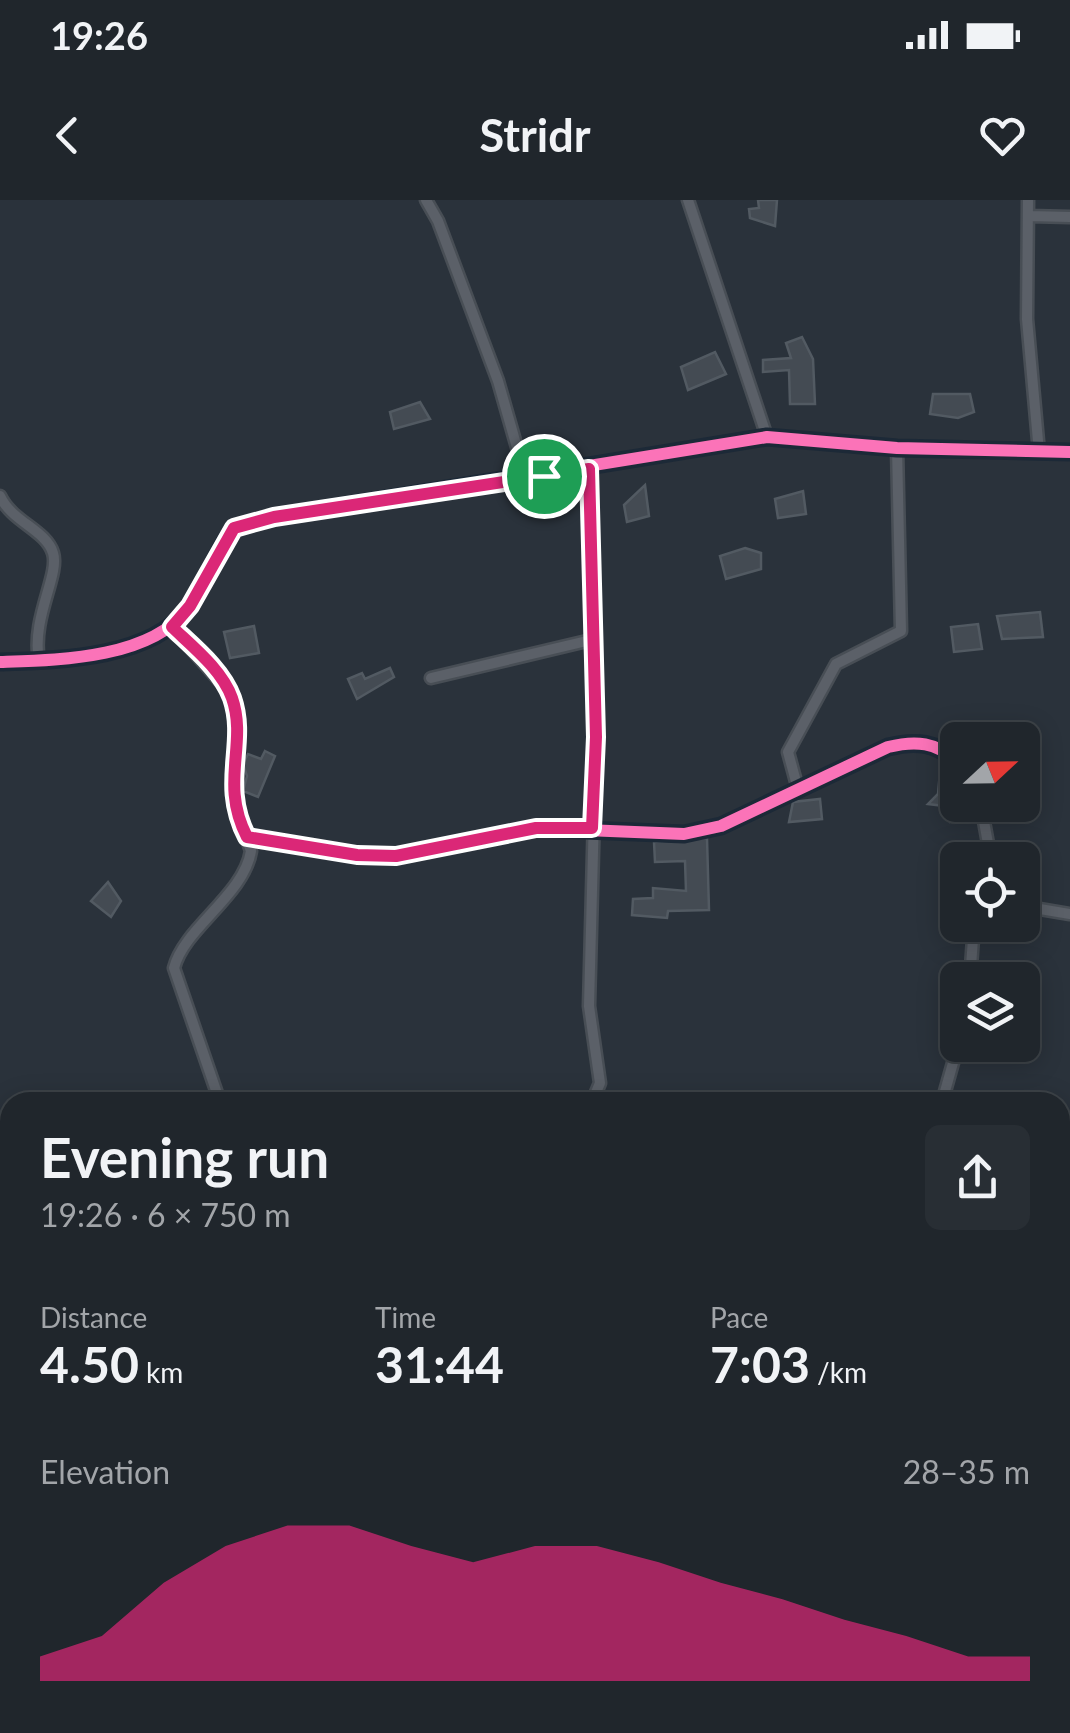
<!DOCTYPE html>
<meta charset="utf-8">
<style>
:root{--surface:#20262c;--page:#282e34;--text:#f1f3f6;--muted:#a2a5a9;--line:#3d4348;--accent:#db2777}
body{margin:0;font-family:Lato,sans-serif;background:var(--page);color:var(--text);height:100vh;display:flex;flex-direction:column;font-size:38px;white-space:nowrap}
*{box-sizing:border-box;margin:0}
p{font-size:32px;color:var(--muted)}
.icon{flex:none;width:55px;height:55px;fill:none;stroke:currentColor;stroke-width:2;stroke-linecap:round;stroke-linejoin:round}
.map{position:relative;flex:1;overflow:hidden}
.drawer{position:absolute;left:0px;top:892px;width:1070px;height:642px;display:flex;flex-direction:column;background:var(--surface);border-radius:30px 30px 0 0;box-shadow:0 5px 25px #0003,0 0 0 2px var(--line)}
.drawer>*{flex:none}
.needle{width:65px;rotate:68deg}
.buttons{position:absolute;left:940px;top:522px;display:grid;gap:20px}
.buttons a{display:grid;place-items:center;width:100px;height:100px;border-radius:15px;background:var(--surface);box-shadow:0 5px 25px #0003,0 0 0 2px var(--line);font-size:50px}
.pin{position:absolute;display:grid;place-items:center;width:85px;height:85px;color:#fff;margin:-42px;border:5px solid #fff;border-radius:50%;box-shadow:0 2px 10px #0007}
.round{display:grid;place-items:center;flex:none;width:105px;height:105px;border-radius:15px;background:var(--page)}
.summary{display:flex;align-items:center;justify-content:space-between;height:170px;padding:0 40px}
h1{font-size:55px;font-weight:700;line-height:75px}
.stats{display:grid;grid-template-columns:repeat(3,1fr);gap:15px;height:170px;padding:10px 40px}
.stats div{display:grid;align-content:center}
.stats b{font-size:50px;font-weight:700}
.stats small{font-size:28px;font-weight:400}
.stats p{font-size:28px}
.chart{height:280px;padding:20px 40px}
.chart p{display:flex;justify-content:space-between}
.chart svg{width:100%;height:180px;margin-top:10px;fill:var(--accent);opacity:.7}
.status{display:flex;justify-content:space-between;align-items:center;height:70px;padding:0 50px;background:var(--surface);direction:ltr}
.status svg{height:28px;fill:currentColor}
header{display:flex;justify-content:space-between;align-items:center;height:130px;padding:0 40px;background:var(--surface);font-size:45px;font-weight:700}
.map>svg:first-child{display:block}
.building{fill:#444b53;stroke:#525a62;stroke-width:2.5}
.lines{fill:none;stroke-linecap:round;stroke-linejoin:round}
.minor-casing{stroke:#484e55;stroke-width:15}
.minor{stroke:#5b6068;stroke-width:10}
.cycleway-casing{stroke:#1c2937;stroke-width:19}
.cycleway{stroke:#fb73b8;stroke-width:12}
.route-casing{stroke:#fff;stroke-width:20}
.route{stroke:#db2777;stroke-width:12}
</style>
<div class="status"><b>19:26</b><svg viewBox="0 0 49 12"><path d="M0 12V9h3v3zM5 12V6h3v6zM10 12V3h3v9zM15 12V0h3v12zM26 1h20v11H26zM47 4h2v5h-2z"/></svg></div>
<header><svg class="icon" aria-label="back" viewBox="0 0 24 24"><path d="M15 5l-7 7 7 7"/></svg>Stridr<svg class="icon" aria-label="heart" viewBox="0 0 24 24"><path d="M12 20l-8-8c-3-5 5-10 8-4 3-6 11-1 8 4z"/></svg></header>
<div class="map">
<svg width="1070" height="1533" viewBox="0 0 1070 1533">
<rect width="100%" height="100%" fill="#2a323b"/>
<path class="building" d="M758 0H777L775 26 750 18 749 9 759 8Z
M802 137 813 159 815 204H790L789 170 763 172V160L791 158 786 143Z
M715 152 726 174 688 190 681 167Z
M933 194H970L974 212 958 218 930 214Z
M420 202 430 219 394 229 390 212Z
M645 285 649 316 627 322 624 305Z
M803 291 806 314 778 318 775 299Z
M745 348 761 353V369L726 379 720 356Z
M1040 412 1043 437 1002 439 997 416Z
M978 424 982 449 954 452 951 427Z
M254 426 259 453 230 458 224 432Z
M390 468 394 477 357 499 348 479 362 473 365 479Z
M265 551 275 556 258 597 243 591 247 576 243 564 248 554 261 559Z
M939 583 951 589 958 584V608L950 621 944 606 928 604 938 594Z
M820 599 822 619 789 622 793 602Z
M707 638 709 710 668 711 667 718 632 715 633 699 653 698V688L686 691 685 661 655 662 654 642Z
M108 682 121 701 111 717 91 701Z"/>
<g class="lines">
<defs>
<path id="minor" d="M426 0 438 21 498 181 526 279
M688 0 767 237
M1028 0 1027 119 1039 252
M1029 16 1070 17
M589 269 596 537 589 806 600 883 592 902
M0 296C12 322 46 330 53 353 60 375 31 418 39 461
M172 427 231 494 235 521 234 603 251 651C244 695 184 728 174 768L220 902
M0 462C59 460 149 459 188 409 206 384 215 353 234 328L274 317 767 237 897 248 1070 252
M431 478 591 440
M798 589 788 552 836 464 901 431 897 248
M981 605 991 660
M247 637 357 655 396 656 536 628 684 634 721 626 888 547C916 540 936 542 958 562
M1022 706 1070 714
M970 780 974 725
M942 902 958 845
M1060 1115 1070 1112
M1060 1308 1070 1313
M202 1525 208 1533
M431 1533 440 1525"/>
</defs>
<use href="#minor" class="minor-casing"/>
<use href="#minor" class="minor"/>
<defs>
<path id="cycleway" d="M0 462C59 460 149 459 188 409 206 384 215 353 234 328L274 317 767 237 897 248 1070 252
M247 637 357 655 396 656 536 628 684 634 721 626 888 547C916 540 936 542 958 562"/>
</defs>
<use href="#cycleway" class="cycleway-casing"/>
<use href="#cycleway" class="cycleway"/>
</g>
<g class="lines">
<defs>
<path id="route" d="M589 269 596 537 592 628H536L396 656 357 655 247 637C219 583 248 544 232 498 222 470 193 447 172 427L190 406 234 328 274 317Z"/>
</defs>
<use href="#route" class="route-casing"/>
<use href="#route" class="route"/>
</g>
</svg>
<div class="buttons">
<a><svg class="needle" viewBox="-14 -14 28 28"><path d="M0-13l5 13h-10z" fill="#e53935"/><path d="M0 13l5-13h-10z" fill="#a2a5a9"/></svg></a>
<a><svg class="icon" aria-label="locate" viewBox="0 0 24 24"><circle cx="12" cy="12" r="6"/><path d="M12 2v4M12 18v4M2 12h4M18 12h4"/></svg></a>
<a><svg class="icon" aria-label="layers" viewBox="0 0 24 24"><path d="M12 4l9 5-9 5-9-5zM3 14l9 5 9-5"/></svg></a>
</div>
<div class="pin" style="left:544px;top:276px;background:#1e9e55"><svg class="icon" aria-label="arrive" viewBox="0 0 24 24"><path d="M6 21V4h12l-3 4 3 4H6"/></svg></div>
<section class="drawer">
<div class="summary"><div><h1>Evening run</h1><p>19:26 · 6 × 750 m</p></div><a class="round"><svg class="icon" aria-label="share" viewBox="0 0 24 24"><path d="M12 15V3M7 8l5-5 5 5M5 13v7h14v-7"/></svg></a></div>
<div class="stats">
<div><p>Distance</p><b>4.50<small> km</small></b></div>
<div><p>Time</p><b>31:44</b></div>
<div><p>Pace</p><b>7:03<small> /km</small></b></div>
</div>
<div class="chart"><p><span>Elevation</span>28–35 m</p>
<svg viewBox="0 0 160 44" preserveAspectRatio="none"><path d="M0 44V38L10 33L20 20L30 11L40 6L50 6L60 11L70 15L80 11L90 11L100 15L110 20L120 24L130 29L140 33L150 38L160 38V44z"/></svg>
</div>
</section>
</div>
